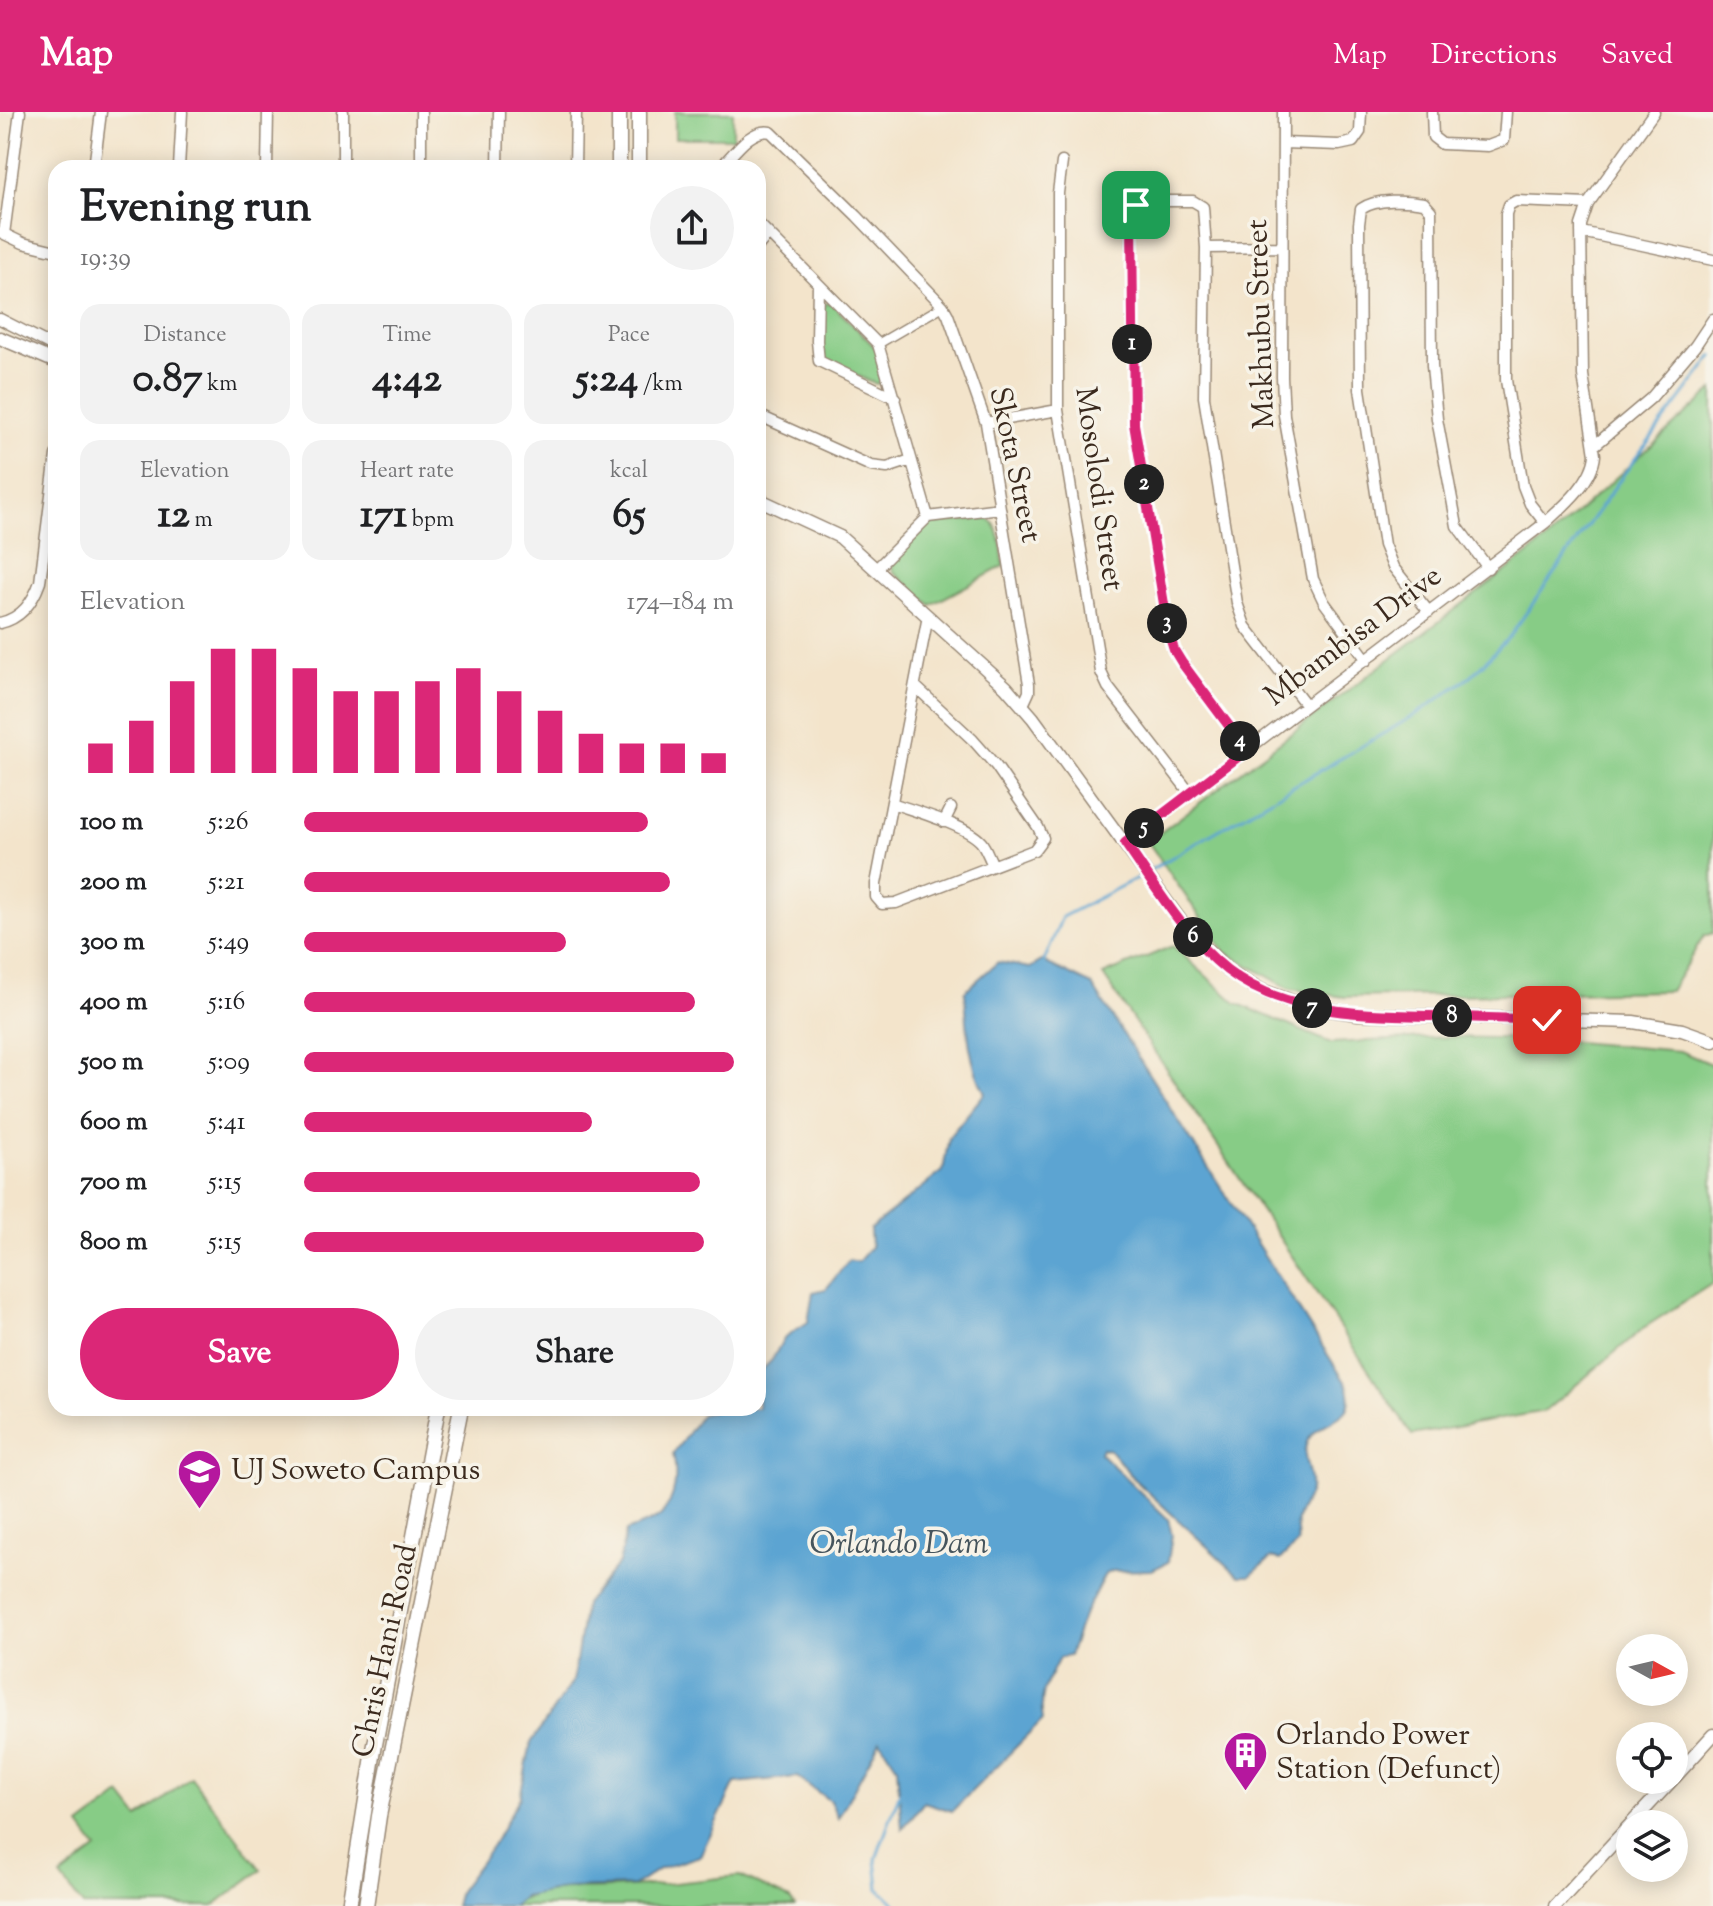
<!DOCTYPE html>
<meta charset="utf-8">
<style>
:root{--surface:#fff;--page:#f2f2f2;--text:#202124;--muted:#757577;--accent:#db2777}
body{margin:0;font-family:"Sorts Mill Goudy",serif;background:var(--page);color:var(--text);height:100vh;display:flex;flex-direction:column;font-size:30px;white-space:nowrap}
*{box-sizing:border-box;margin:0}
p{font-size:26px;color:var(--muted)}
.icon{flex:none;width:44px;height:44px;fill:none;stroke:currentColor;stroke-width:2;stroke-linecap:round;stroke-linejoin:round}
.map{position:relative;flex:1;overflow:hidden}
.details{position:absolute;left:48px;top:48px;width:718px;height:1256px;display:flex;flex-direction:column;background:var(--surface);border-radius:24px;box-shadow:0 4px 20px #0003}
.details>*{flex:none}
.needle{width:52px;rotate:98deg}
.tools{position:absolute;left:1616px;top:1522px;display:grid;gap:16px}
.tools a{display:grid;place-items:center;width:72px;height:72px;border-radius:50%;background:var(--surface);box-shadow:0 4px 20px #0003;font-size:40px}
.pin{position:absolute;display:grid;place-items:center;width:68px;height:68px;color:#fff;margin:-34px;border-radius:16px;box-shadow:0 4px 12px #0006}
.km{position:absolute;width:40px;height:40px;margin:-20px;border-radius:50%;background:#222;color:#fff;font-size:22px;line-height:40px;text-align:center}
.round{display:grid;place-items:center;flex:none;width:84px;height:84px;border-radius:42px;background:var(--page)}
.overview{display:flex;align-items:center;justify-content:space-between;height:136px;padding:0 32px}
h1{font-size:44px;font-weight:800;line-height:60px}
.metrics{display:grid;grid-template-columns:repeat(3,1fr);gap:12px;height:136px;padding:8px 32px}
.metrics div{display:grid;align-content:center;border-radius:20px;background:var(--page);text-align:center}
.metrics b{font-size:40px;font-weight:800}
.metrics small{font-size:22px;font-weight:400}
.metrics p{font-size:22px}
.chart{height:224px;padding:16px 32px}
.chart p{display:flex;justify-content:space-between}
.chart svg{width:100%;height:144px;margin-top:8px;stroke:var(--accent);stroke-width:6}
.action{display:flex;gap:16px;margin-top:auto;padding:16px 32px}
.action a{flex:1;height:92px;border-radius:48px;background:var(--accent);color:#fff;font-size:32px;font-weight:800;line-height:92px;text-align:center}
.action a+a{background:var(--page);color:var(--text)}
ul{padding:0 32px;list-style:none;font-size:26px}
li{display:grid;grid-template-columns:128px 96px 1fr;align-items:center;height:60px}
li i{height:20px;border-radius:10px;background:var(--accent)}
header{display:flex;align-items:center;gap:48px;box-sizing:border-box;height:112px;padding:0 40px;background:var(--accent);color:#fff}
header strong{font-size:38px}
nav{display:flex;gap:44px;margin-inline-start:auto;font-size:28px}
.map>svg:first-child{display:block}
.green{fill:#87cc86;stroke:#617b52;stroke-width:2}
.water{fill:#5ba4d2;stroke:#4b6778;stroke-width:2}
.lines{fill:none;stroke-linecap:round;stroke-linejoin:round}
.stream{stroke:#5ba4d2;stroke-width:3}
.pedestrian-casing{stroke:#978774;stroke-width:11}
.minor-casing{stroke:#978774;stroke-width:13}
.tertiary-casing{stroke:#978774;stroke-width:15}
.secondary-casing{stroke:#978774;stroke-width:17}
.pedestrian{stroke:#fff;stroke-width:8}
.minor{stroke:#fff;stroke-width:10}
.tertiary{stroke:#fff;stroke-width:12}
.secondary{stroke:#fff;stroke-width:14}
.route-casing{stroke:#fff;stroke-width:16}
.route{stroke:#db2777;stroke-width:10}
.labels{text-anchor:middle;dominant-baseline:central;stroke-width:7;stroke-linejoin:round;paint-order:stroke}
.street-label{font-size:30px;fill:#3b2a1e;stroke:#f7f3e8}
.poi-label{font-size:30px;fill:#3b2a1e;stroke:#f7f3e8;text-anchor:start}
.water-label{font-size:32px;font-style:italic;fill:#46555d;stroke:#f7f3e8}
</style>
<header>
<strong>Map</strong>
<nav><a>Map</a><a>Directions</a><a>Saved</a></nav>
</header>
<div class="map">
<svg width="1713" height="1794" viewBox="0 0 1713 1794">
<rect width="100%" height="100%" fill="#f7f3e8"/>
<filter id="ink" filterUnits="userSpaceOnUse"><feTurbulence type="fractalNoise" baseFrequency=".0125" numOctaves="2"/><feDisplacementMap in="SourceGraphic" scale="16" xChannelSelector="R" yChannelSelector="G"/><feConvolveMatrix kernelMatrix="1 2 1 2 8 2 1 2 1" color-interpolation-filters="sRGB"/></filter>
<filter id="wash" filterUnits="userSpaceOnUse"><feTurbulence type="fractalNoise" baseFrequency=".006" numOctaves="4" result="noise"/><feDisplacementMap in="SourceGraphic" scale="32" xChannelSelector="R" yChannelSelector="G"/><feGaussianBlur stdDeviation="1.8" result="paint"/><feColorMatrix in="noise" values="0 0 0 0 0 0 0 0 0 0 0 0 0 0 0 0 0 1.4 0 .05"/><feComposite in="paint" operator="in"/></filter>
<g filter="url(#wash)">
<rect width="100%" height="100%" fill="#f3e4cb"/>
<path class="green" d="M675 0H733V26H675Z
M830 190 877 237 884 269 876 272 826 250 821 242V197L824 192Z
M1713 278V821L1704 824 1670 879 1344 885 1290 877 1224 839 1148 730 1548 427Z
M988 406C1002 415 1001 438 1004 454L931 493 893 460 891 450 928 412Z
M1173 834 1236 891 1331 931 1447 925 1541 927 1680 939 1713 953V1171L1645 1215 1545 1299 1412 1323 1103 863Z
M191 1665 261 1758 213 1794H83L61 1765 97 1737 80 1714 121 1683 139 1706Z
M740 1764 790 1787 795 1794H513C539 1772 577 1778 609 1776 652 1775 696 1768 740 1764Z"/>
<path class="water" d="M1042 849 1092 873 1347 1273C1360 1311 1324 1303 1308 1328 1299 1344 1313 1362 1310 1378 1308 1388 1300 1396 1297 1407 1295 1415 1299 1423 1297 1432L1280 1448 1271 1446 1250 1464H1239L1135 1368 1110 1338 1102 1336 1100 1341 1168 1407 1172 1422 1168 1450 1152 1458 1112 1459 1105 1462 1083 1504 1069 1544 1059 1546C1048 1569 1038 1582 1043 1608L952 1699 924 1690 902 1717 897 1655 880 1629 838 1706 830 1689 797 1665 735 1671 700 1744 659 1757 634 1774 567 1776 524 1785 513 1794H455L459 1779 493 1733 520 1685 531 1631 573 1569 585 1492 619 1451 626 1419C636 1415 653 1411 661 1403 676 1387 678 1363 673 1342L701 1303 723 1296H758V1262L772 1248 784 1226 808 1210 813 1180 826 1177 849 1148 858 1150 871 1135 870 1117 943 1059 949 1025 985 981C968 950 967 914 965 879L998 850 1030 856Z"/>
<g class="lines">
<path class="stream" d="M1147 760 1415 603 1470 565 1510 524 1626 359 1713 244
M1043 852 1062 805 1141 764
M897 1794 879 1777 876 1747 900 1680"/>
</g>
</g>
<g filter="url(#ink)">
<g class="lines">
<defs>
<path id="pedestrian" d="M878 232 943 194"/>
<path id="minor" d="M1283 0 1282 265 1284 303 1313 467 1324 490 1367 548
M1432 0 1433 25 1442 32 1488 34 1504 28 1506 0
M1283 31 1339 33 1353 30 1360 20 1361 0
M1062 50 1058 81V298L1101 560 1108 575 1190 681
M94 56 101 0
M179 56 182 0
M267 56 268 0
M343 56V0
M421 56V0
M498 56 499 0
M575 56 576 0
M720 56C733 43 751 15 771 20L857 104 943 194 948 203 986 311 1029 572V580L1023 593
M758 111 878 232 928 405
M0 120 23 131 56 139
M1581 120 1713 148
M4 122 20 0
M758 134 768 122
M1206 136 1282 135
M818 172 817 229 819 249 895 286
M0 207 53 234
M758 303 871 354 887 356 911 348
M986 311 1058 298
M1594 334 1651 286 1695 234 1713 207
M1545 411 1530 392 1523 374 1506 268V102L1509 93 1516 89 1588 92
M876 457 928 405 1000 396
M1429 500 1393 455 1384 433 1360 277 1359 112 1361 97C1376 86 1407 88 1424 91L1431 99 1432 254 1437 307 1457 414 1488 456
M0 511C22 506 33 490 40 470L56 343
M915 574 973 628 996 654 1038 715 1043 726 1034 738 896 791 882 792 876 785V772L928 504
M1247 638 1182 551 1174 538 1169 522 1134 312 1132 106 1136 93 1143 89H1193L1203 95 1206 136 1204 285 1237 491 1245 514 1306 593
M892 691C914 699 966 713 981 730 986 736 989 746 993 753
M944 710 951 696
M1125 731 1545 411C1564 394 1593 369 1595 343L1583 263 1581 113 1588 92 1654 0"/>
<path id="tertiary" d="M0 226 56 250
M758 387 840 425 1006 575 1033 606 1185 815 1227 858 1261 878 1309 895 1358 902 1633 910 1682 918 1713 929
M1674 1666 1713 1623
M1631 1712 1672 1668
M1555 1794 1630 1713"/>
<path id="secondary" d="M619 56V0
M639 56V0
M349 1794 374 1638 438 1296
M366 1794 379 1704 461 1296"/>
</defs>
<use href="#pedestrian" class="pedestrian-casing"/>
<use href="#minor" class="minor-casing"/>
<use href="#tertiary" class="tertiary-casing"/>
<use href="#secondary" class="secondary-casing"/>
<use href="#pedestrian" class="pedestrian"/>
<use href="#minor" class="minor"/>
<use href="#tertiary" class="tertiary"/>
<use href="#secondary" class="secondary"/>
</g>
</g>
<g class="lines" filter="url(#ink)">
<defs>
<path id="route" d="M1136 93 1132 106 1134 312 1169 522 1174 538 1182 551 1247 638 1125 731C1156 775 1184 824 1227 858 1286 903 1361 902 1431 904 1470 905 1508 907 1547 908"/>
</defs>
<use href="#route" class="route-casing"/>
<use href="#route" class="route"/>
</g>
<defs>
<symbol id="university-pin" viewBox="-11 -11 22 30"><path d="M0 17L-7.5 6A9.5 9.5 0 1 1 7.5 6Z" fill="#b5179e" stroke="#f7f3e8"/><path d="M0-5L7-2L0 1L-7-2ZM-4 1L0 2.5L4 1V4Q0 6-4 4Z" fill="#fff"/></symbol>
<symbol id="building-pin" viewBox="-11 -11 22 30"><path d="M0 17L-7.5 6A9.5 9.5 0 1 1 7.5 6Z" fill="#b5179e" stroke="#f7f3e8"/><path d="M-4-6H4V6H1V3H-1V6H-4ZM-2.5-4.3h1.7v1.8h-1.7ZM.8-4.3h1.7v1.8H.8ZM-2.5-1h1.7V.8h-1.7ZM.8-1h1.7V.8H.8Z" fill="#fff"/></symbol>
</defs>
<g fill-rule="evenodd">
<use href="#university-pin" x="174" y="1334" width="51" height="69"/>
<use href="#building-pin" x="1220" y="1616" width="51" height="69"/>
</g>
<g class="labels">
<g class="street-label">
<text transform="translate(1262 212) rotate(-92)">Makhubu Street</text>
<text transform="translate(1014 353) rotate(78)">Skota Street</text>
<text transform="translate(1098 377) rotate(82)">Mosolodi Street</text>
<text transform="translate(1354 525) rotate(-37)">Mbambisa Drive</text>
<text transform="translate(386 1539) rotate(-78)">Chris Hani Road</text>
</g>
<g class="poi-label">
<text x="231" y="1359">UJ Soweto Campus</text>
<text x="1276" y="1624">Orlando Power<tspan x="1276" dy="34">Station (Defunct)</tspan></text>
</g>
<g class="water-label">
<text x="899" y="1433">Orlando Dam</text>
</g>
</g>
</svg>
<div class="tools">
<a><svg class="needle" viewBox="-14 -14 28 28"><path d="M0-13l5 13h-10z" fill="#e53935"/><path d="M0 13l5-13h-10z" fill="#757577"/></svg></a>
<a><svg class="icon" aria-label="locate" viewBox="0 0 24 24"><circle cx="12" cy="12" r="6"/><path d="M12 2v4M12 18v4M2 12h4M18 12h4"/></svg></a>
<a><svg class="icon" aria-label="layers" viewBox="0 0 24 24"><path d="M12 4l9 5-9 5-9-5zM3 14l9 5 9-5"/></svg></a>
</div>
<div class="pin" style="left:1136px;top:93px;background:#1e9e55"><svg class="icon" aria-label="arrive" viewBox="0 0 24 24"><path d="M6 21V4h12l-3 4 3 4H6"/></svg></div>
<div class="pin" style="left:1547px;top:908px;background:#d93025"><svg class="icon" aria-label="check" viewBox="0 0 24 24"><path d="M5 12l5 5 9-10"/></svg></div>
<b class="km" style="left:1132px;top:232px">1</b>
<b class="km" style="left:1144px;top:372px">2</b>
<b class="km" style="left:1167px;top:511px">3</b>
<b class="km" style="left:1240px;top:629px">4</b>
<b class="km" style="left:1144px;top:716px">5</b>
<b class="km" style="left:1193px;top:825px">6</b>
<b class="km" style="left:1312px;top:896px">7</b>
<b class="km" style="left:1452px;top:905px">8</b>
<section class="details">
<div class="overview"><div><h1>Evening run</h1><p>19:39</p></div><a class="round"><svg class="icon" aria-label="share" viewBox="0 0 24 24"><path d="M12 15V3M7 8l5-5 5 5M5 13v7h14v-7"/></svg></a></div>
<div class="metrics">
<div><p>Distance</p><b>0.87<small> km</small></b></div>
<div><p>Time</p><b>4:42</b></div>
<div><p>Pace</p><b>5:24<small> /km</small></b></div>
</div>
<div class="metrics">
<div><p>Elevation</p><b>12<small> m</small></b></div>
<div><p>Heart rate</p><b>171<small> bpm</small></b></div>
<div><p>kcal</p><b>65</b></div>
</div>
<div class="chart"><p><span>Elevation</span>174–184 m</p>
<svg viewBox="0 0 160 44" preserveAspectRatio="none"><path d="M5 44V35M15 44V28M25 44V16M35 44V6M45 44V6M55 44V12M65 44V19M75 44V19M85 44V16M95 44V12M105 44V19M115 44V25M125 44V32M135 44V35M145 44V35M155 44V38"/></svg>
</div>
<ul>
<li><b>100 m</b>5:26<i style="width:80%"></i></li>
<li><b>200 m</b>5:21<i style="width:85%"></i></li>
<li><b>300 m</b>5:49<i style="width:61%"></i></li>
<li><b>400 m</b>5:16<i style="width:91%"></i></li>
<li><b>500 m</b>5:09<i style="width:100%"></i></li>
<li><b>600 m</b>5:41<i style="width:67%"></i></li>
<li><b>700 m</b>5:15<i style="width:92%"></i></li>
<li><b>800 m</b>5:15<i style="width:93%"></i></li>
</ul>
<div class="action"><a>Save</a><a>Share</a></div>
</section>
</div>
